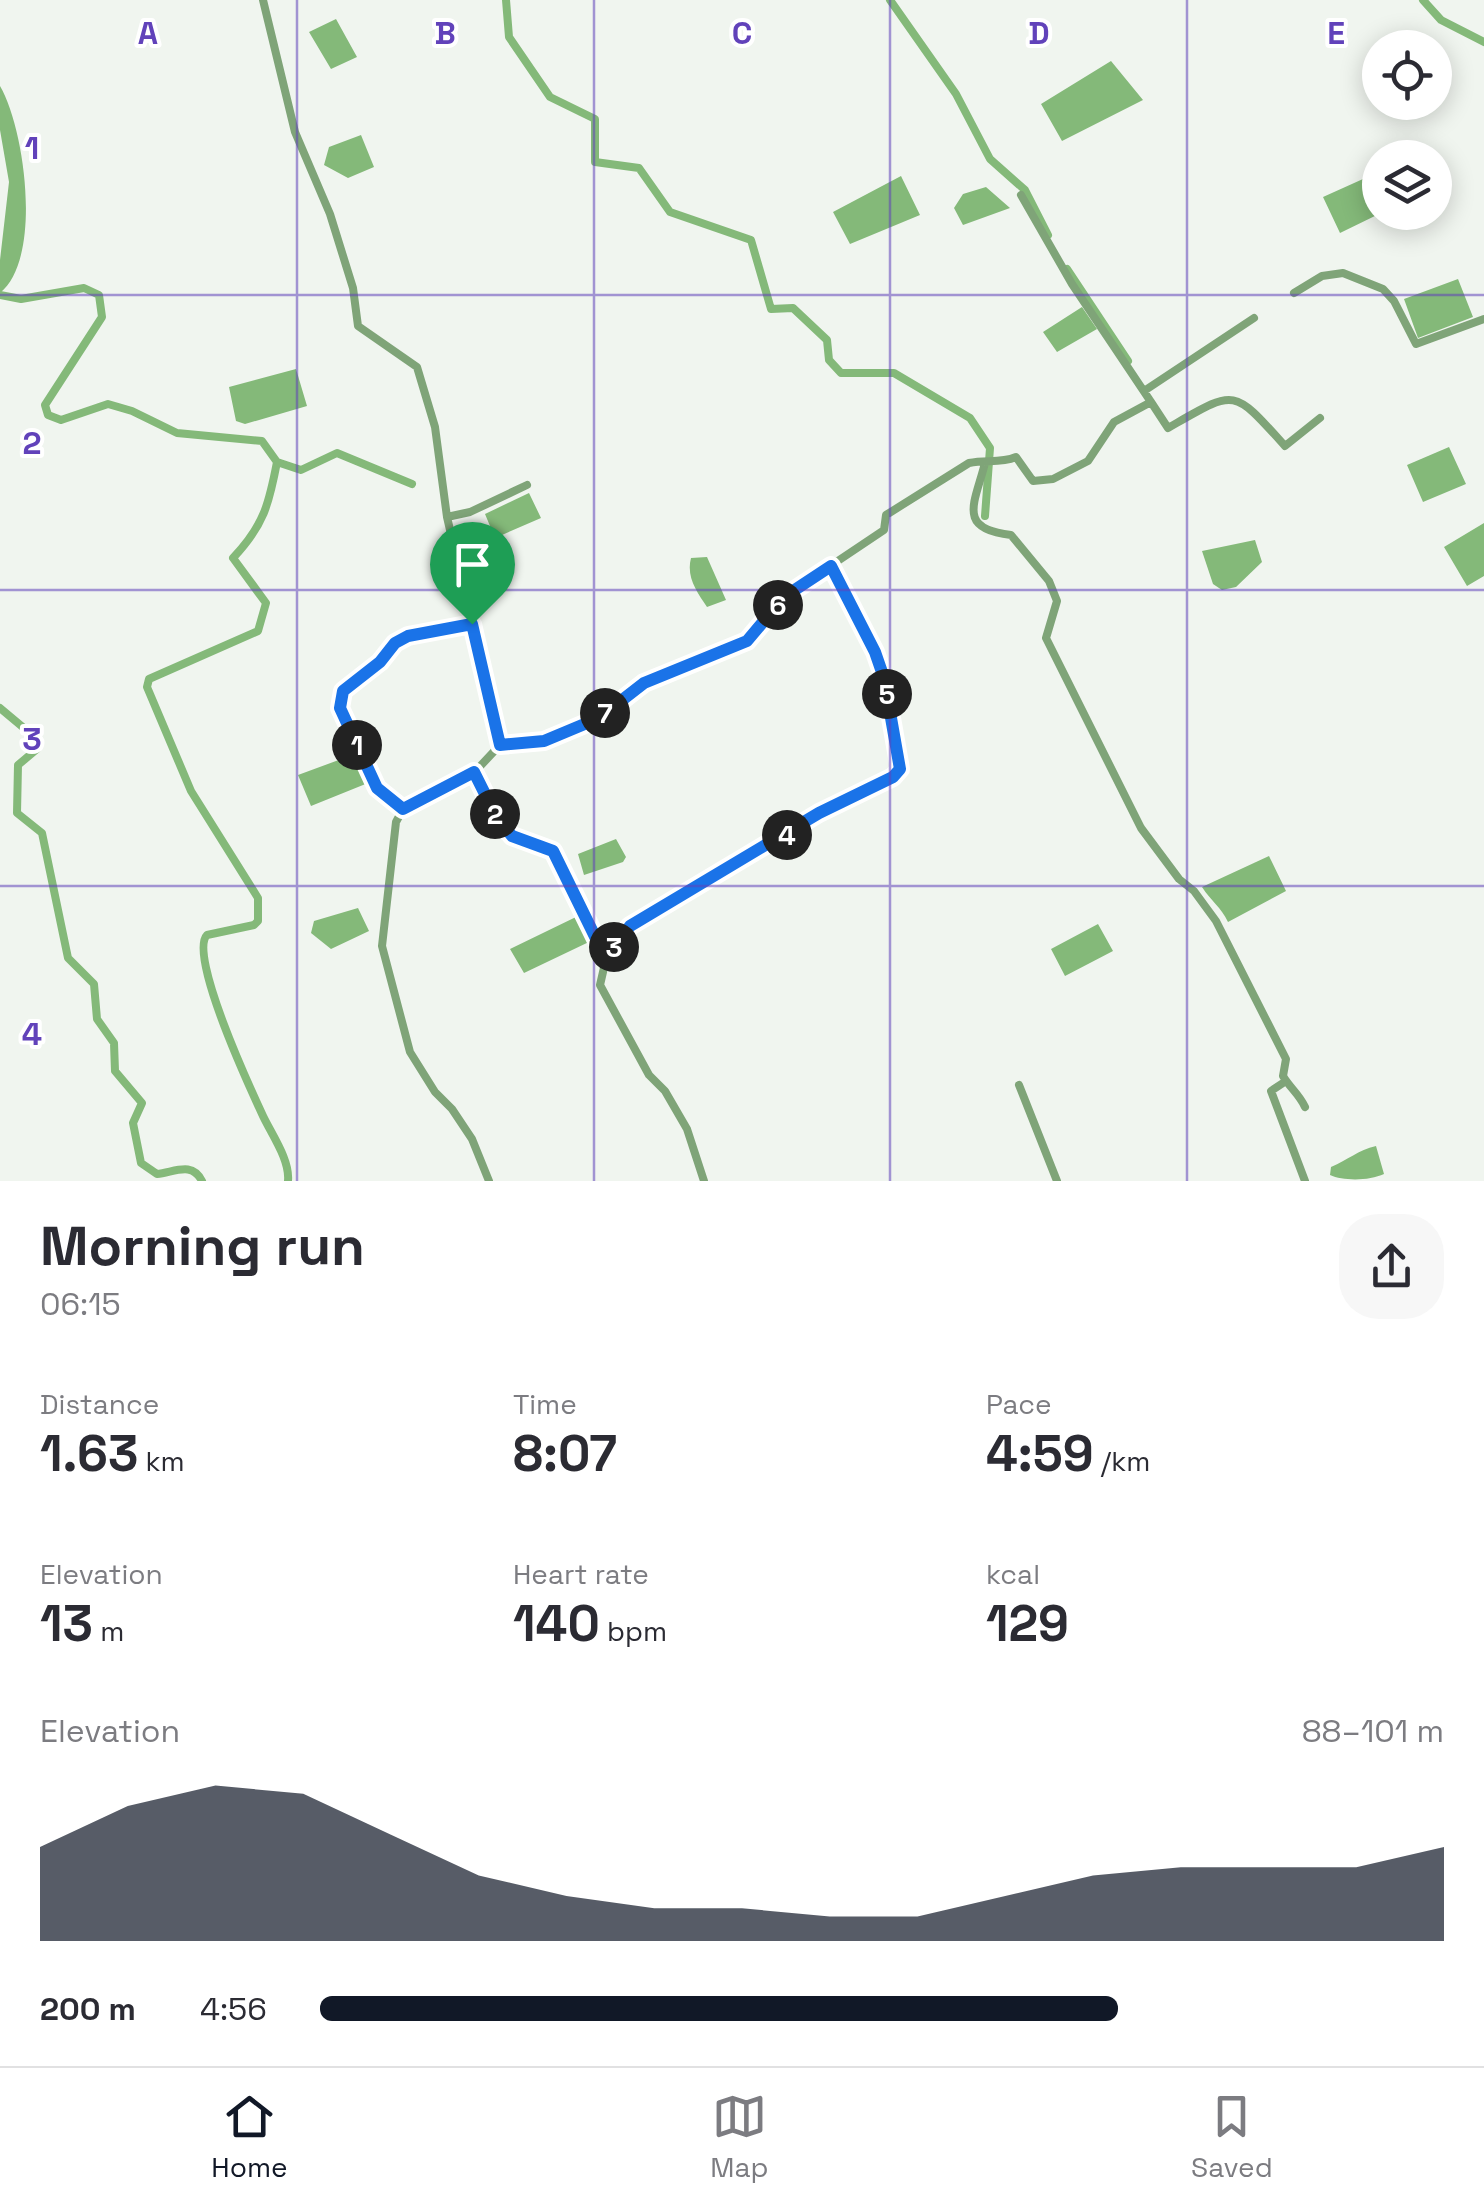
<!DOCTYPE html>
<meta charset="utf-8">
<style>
:root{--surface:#fff;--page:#f7f7f7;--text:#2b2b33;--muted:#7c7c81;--line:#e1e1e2;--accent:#111827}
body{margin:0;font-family:"Space Grotesk",sans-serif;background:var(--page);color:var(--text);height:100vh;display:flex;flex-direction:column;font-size:38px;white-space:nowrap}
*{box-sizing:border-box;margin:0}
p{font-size:32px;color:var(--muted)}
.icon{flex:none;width:55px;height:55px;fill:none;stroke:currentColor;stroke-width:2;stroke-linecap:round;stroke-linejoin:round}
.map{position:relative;height:1181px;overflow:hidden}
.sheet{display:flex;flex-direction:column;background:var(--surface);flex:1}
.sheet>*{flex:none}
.fabs{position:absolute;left:1362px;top:30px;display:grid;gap:20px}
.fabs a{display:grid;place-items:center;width:90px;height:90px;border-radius:50%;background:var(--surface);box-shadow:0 5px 25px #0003;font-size:50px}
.pin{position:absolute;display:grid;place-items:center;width:85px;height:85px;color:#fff;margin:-102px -42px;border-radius:50% 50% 50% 0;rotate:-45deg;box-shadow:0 0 10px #0007}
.pin .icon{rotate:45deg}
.km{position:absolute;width:50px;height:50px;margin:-25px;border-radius:50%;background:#222;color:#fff;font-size:28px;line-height:50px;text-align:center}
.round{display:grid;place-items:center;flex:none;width:105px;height:105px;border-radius:40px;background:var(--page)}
.summary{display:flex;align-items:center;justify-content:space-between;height:170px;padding:0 40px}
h1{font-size:55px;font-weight:700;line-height:75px}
.figures{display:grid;grid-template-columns:repeat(3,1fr);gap:15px;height:170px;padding:10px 40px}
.figures div{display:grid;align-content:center}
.figures b{font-size:50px;font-weight:700}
.figures small{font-size:28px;font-weight:400}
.figures p{font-size:28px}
.chart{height:280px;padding:20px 40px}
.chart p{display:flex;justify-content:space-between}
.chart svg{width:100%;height:180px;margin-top:10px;fill:var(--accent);opacity:.7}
ul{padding:0 40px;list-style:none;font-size:32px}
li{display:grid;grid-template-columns:160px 120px 1fr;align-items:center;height:75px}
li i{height:25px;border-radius:12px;background:var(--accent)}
.menu{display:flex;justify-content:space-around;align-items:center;height:140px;border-top:2px solid var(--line);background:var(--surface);font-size:28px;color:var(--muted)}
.menu a{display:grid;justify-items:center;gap:5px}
.menu .active{color:var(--accent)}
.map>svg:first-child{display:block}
.water{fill:#84b979}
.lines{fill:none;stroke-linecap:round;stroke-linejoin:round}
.canal{stroke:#84b979;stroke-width:8}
.street{stroke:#7fa478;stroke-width:8}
.route-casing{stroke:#fff;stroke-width:20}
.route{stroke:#1a73e8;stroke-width:12}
.grid{fill:none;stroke:#6142ba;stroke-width:2.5;stroke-opacity:0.55}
.grid-label{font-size:32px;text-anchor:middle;font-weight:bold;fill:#6142ba;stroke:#fff;stroke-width:8;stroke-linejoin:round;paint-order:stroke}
</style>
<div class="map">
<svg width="1484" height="1181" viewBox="0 0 1484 1181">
<rect width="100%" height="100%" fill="#f0f5ef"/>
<path class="water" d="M336 19 357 57 331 69 309 32Z
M1111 61 1143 100 1062 141 1041 104Z
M0 86C25 129 43 258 0 293V260L9 182 0 130Z
M361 135 374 167 348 178 324 165 329 147Z
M901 176 920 215 850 244 833 212Z
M1363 179 1379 214 1340 233 1323 197Z
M986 187 1010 208 963 225 954 208 963 194Z
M1458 279 1473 317 1418 338 1404 299Z
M1082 307 1097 329 1057 352 1043 332Z
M296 369 307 406 245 424 236 421 229 387Z
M1449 447 1466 484 1423 502 1407 465Z
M529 493 541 518 495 538 485 514Z
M1484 523V576L1467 586 1444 547Z
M1255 540 1262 562 1236 587 1222 590 1213 584 1202 551Z
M707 557 726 600 707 607C697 592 686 577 691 558Z
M355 754 368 783 311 806 298 775Z
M616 839 626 857 623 862 584 875 578 854Z
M1269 856 1286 891 1228 922C1221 907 1211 901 1202 887Z
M358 908 369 931 331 949 311 933 314 921Z
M578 916 591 941 524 973 510 949Z
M1098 924 1113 951 1065 976 1051 949Z
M1376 1146 1384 1174C1369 1181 1343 1181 1330 1175L1331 1167C1348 1160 1358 1150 1376 1146Z"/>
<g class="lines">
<path class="canal" d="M506 0 509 37 550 97 595 119V162L639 168 670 212 751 240 771 309 793 308 827 340 829 360 841 373H894L970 418 990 448 985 516
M890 0 956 94 990 159 1025 190 1048 235
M1423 0 1441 20 1484 42
M1067 269 1128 361
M0 295 21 299 84 288 99 295 102 317 45 405 48 415 61 420 108 404 132 411 177 433 262 441 277 462 301 470 337 453 412 484
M277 462C269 504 264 525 233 558L266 603 258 631 149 679 147 687 191 791 258 898V921L254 925 207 935C188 954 250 1088 263 1116 272 1135 290 1160 288 1181
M0 708 37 739V749L18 765 17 813 42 833 68 958 94 984 97 1019 114 1043 115 1071 142 1103 133 1123 141 1163 157 1174C175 1172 192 1161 202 1181"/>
<path class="street" d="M263 0 295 132 330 214 353 288 358 326 417 367 435 427 447 517 500 745 470 777 403 809 396 822 382 946 410 1052 435 1092 452 1109 472 1139 489 1181
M1021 195 1072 284 1151 402
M1294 293 1322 276 1343 273 1383 289 1394 301 1416 344 1484 319
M1144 391 1254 318
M985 463C975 503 956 529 1011 535L1049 581 1057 601 1046 638 1141 828 1179 879 1194 891 1216 921 1286 1059 1283 1076C1290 1088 1299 1094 1305 1107
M447 517 470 512 527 485
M500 745 544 741 599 718 644 683 747 641 784 597 884 530 886 515 969 463C986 459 999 464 1016 457L1033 481 1053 479 1088 461 1114 422 1151 402 1168 428C1236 389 1232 387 1285 446L1320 418
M474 773 496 816 512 836 553 851 606 959
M403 809 377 788 340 707 343 691 380 662 395 643 408 636 472 624
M1286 1081 1271 1091 1305 1181
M1019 1085 1057 1181
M704 1181 687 1129 665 1091 649 1075 600 985 606 959 630 926 819 813 893 777 900 769 884 678 875 652 831 566"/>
</g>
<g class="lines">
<defs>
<path id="route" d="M831 566 875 652 884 678 900 769 893 777 819 813 630 926 606 959 553 851 512 836 496 816 474 772 403 809 377 788 340 708 343 691 380 662 395 643 408 636 472 624 500 745 544 741 599 718 644 683 747 641 784 597Z"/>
</defs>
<use href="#route" class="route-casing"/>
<use href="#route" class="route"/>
</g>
<path class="grid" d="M297 0V1181M594 0V1181M890 0V1181M1187 0V1181M0 295H1484M0 590H1484M0 886H1484"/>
<g class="grid-label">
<text x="148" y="44">A</text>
<text x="445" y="44">B</text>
<text x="742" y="44">C</text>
<text x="1039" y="44">D</text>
<text x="1336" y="44">E</text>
<text x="32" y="159">1</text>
<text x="32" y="454">2</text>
<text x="32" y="750">3</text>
<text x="32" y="1045">4</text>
</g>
</svg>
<div class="fabs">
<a><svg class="icon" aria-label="locate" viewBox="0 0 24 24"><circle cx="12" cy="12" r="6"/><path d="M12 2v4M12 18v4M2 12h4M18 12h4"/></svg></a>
<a><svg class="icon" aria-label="layers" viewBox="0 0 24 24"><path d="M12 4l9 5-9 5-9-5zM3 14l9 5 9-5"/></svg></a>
</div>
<div class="pin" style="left:472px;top:624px;background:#1e9e55"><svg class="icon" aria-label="arrive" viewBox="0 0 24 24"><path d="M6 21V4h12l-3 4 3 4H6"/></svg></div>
<b class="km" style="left:357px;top:745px">1</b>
<b class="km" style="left:495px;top:814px">2</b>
<b class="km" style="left:614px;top:947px">3</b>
<b class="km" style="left:787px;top:835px">4</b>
<b class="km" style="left:887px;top:694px">5</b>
<b class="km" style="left:778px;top:605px">6</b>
<b class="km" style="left:605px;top:713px">7</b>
</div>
<section class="sheet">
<div class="summary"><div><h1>Morning run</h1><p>06:15</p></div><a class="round"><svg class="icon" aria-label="share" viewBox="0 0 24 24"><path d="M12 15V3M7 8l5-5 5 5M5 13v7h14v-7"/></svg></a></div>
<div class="figures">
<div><p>Distance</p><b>1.63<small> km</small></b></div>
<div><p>Time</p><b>8:07</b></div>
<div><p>Pace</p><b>4:59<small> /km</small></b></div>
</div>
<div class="figures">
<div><p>Elevation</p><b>13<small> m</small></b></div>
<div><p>Heart rate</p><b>140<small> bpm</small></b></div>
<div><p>kcal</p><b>129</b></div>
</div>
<div class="chart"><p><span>Elevation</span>88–101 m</p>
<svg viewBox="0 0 160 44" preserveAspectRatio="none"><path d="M0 44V21L10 11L20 6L30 8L40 18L50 28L60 33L70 36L80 36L90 38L100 38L110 33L120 28L130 26L140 26L150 26L160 21V44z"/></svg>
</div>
<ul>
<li><b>200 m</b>4:56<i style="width:71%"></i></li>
</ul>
</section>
<nav class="menu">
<a class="active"><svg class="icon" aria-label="home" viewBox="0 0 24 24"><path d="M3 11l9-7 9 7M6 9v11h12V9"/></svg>Home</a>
<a><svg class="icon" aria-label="map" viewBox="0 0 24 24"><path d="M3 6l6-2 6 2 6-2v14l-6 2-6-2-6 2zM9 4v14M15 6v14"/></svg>Map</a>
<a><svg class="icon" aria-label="saved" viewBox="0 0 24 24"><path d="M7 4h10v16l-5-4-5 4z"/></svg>Saved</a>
</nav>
